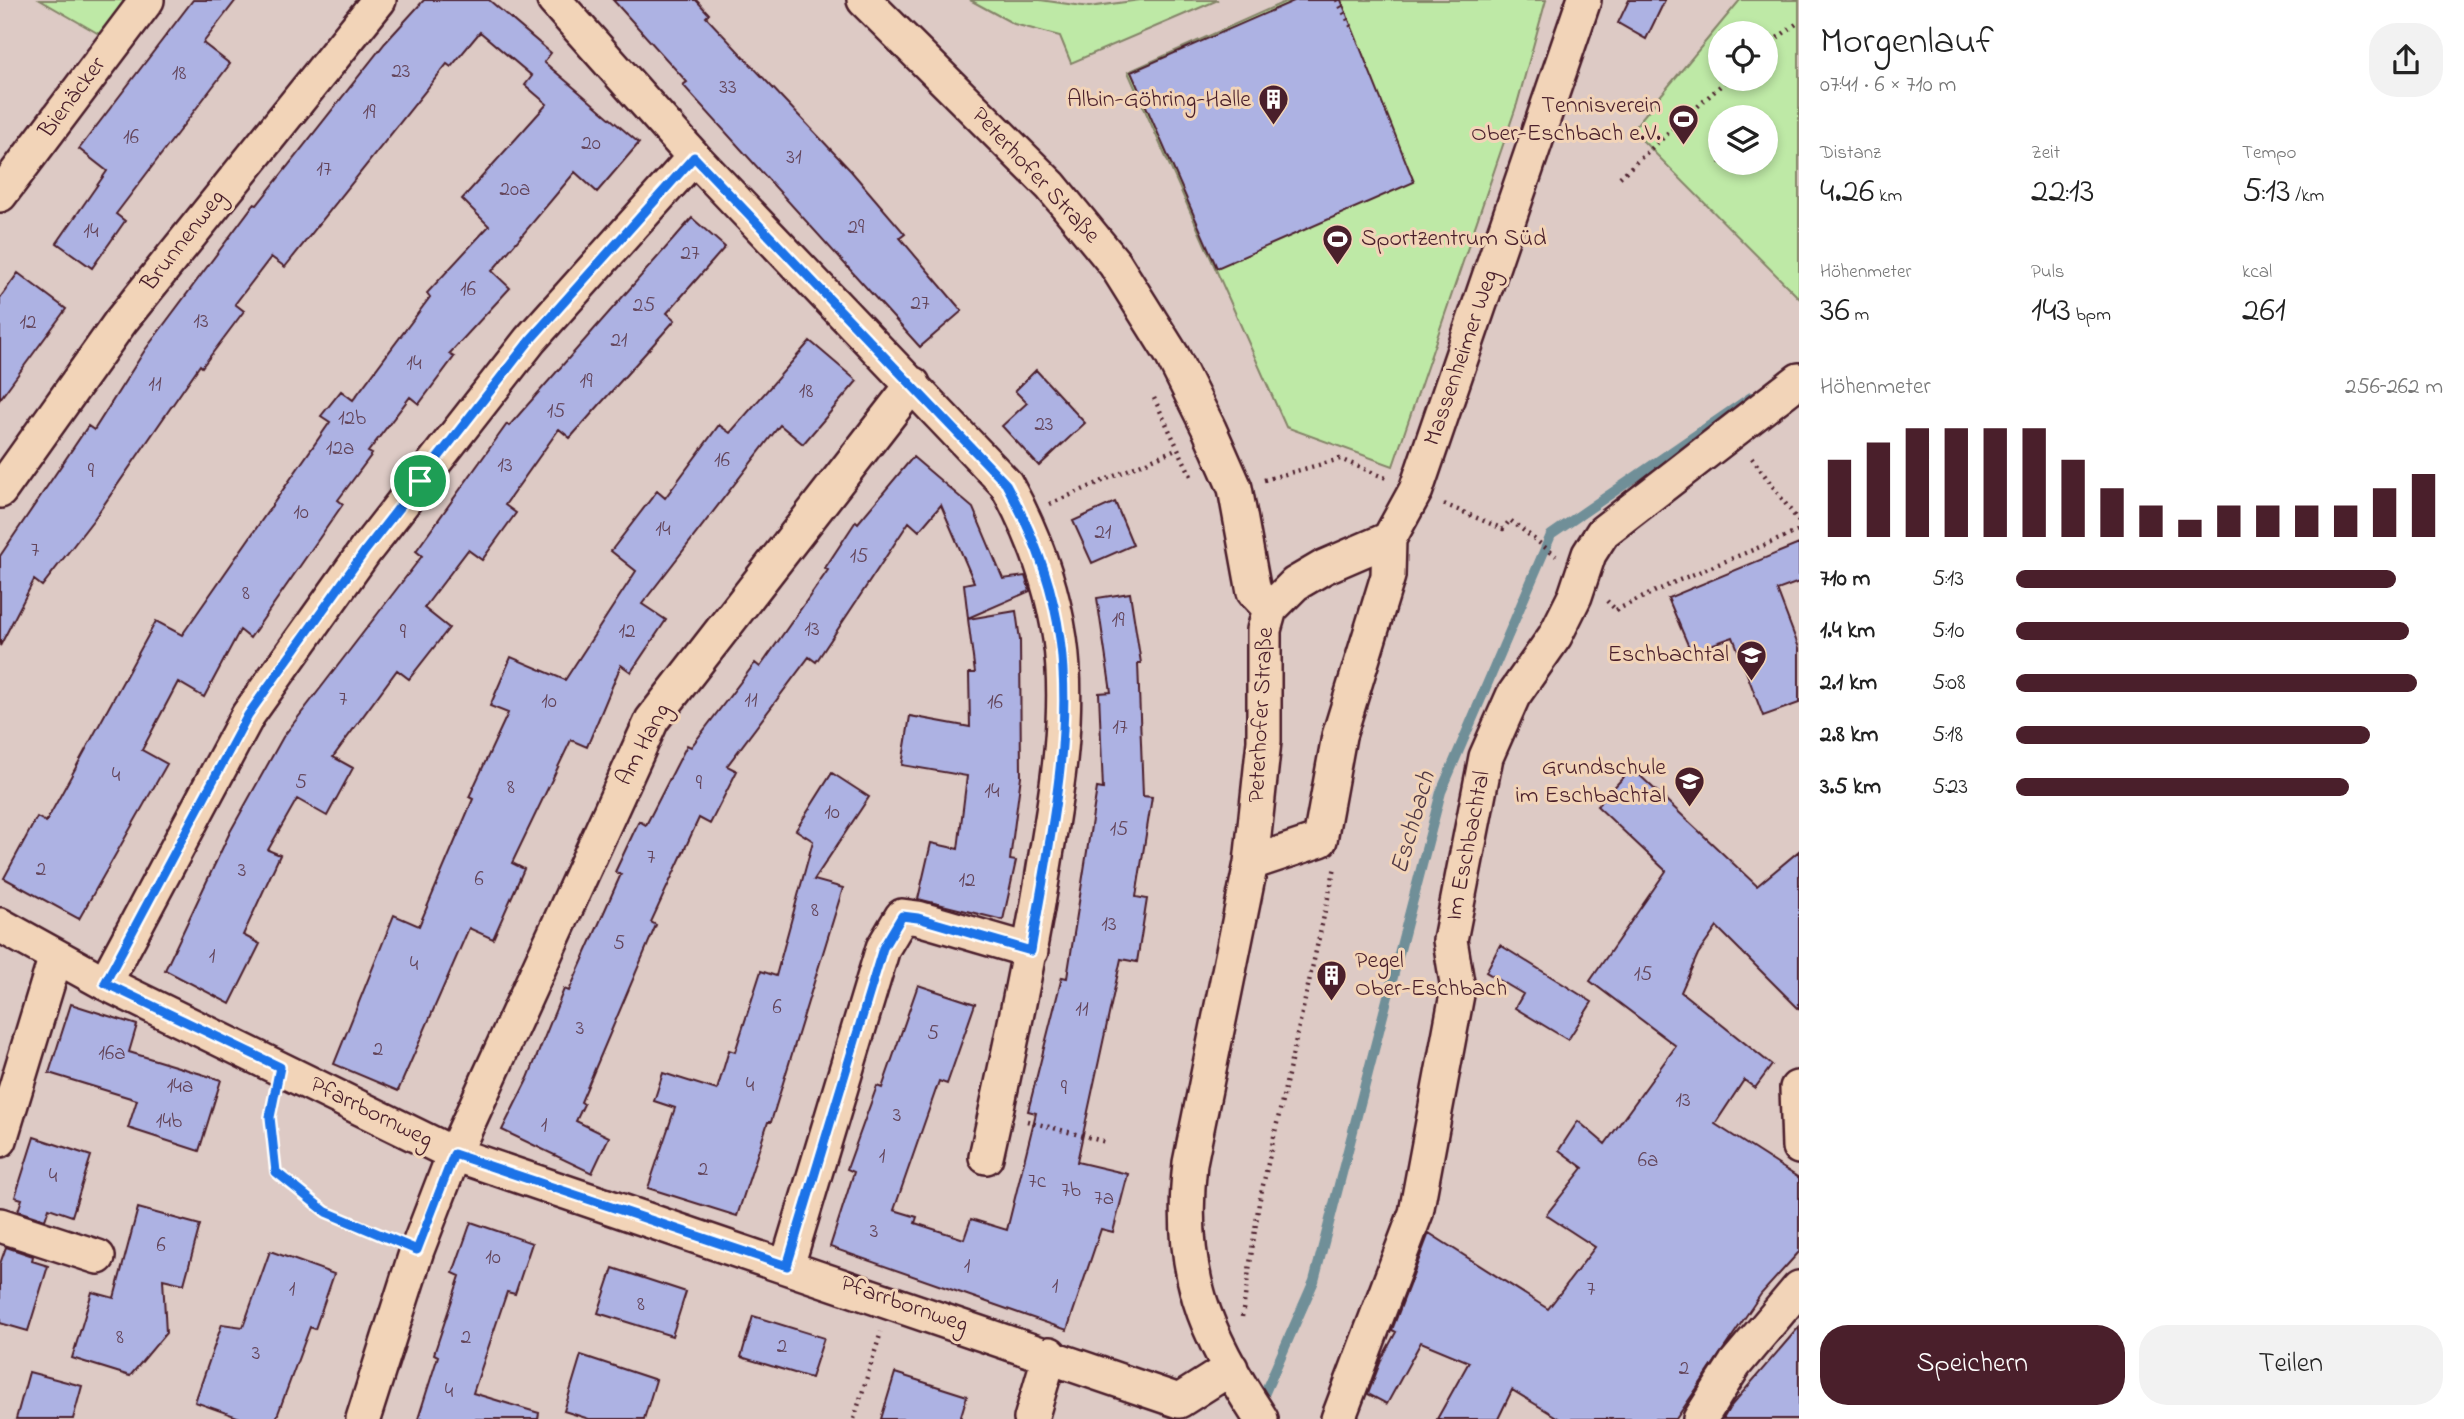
<!DOCTYPE html>
<html lang="de">
<meta charset="utf-8">
<style>
:root{--surface:#fff;--page:#f2f2f2;--text:#222;--muted:#767676;--accent:#4a1f2b}
body{margin:0;font-family:"Indie Flower",sans-serif;background:var(--page);color:var(--text);height:100vh;display:flex;flex-direction:column;font-size:26px;white-space:nowrap}
*{box-sizing:border-box;margin:0}
p{font-size:23px;color:var(--muted)}
.icon{flex:none;width:38px;height:38px;fill:none;stroke:currentColor;stroke-width:2;stroke-linecap:round;stroke-linejoin:round}
.map{position:relative;flex:1;overflow:hidden}
.panel{display:flex;flex-direction:column;background:var(--surface);width:665px}
.panel>*{flex:none}
.buttons{position:absolute;left:1708px;top:21px;display:grid;gap:14px}
.buttons a{display:grid;place-items:center;width:70px;height:70px;border-radius:50%;background:var(--surface);box-shadow:0 4px 10px #0003;font-size:35px}
.pin{position:absolute;display:grid;place-items:center;width:60px;height:60px;color:#fff;margin:-30px;border:4px solid #fff;border-radius:50%;box-shadow:0 2px 7px #0007}
.round{display:grid;place-items:center;flex:none;width:74px;height:74px;border-radius:28px;background:var(--page)}
.overview{display:flex;align-items:center;justify-content:space-between;height:119px;padding:0 21px}
h1{font-size:38px;font-weight:600;line-height:52px}
.figures{display:grid;grid-template-columns:repeat(3,1fr);gap:10px;height:119px;padding:7px 21px}
.figures div{display:grid;align-content:center}
.figures b{font-size:35px;font-weight:600}
.figures small{font-size:19px;font-weight:400}
.figures p{font-size:19px}
.chart{height:196px;padding:14px 21px}
.chart p{display:flex;justify-content:space-between}
.chart svg{width:100%;height:126px;margin-top:7px;stroke:var(--accent);stroke-width:6}
.action{display:flex;gap:14px;margin-top:auto;padding:14px 21px}
.action a{flex:1;height:80px;border-radius:28px;background:var(--accent);color:#fff;font-size:28px;font-weight:600;line-height:80px;text-align:center}
.action a+a{background:var(--page);color:var(--text)}
ul{padding:0 21px;list-style:none;font-size:23px}
li{display:grid;grid-template-columns:112px 84px 1fr;align-items:center;height:52px}
li i{height:18px;border-radius:9px;background:var(--accent)}
main{display:flex;flex:1;min-height:0}
.map>svg:first-child{display:block}
.green{fill:#bee9a6;stroke:#848468;stroke-width:2;fill-rule:evenodd}
.lines{fill:none;stroke-linecap:round;stroke-linejoin:round}
.stream{stroke:#6f8f98;stroke-width:10}
.building{fill:#adb2e3;stroke:#4a1f2b;stroke-width:2}
.minor-casing{stroke:#4a1f2b;stroke-width:38}
.path{stroke:#4a1f2b;stroke-width:4.5;stroke-dasharray:2 5;stroke-linecap:butt}
.minor{stroke:#f2d4b8;stroke-width:33}
.route-casing{stroke:#fff;stroke-width:14}
.route{stroke:#1a73e8;stroke-width:9}
.labels{text-anchor:middle;dominant-baseline:central;stroke-width:6;stroke-linejoin:round;paint-order:stroke}
.number-label{font-size:21px;fill:#634459}
.street-label{font-size:24px;fill:#4a1f2b;stroke:#f2d4b8}
.poi-label{font-size:24px;fill:#4a1f2b;stroke:#f2d4b8;text-anchor:end}
.water-label{font-size:26px;font-style:italic;fill:#533b46;stroke:#f2d4b8}
</style>
<main>
<div class="map">
<svg width="1799" height="1419" viewBox="0 0 1799 1419">
<rect width="100%" height="100%" fill="#ddcac5"/>
<filter id="ink" filterUnits="userSpaceOnUse"><feTurbulence type="fractalNoise" baseFrequency=".0143" numOctaves="2"/><feDisplacementMap in="SourceGraphic" scale="14" xChannelSelector="R" yChannelSelector="G"/><feConvolveMatrix kernelMatrix="1 2 1 2 8 2 1 2 1" color-interpolation-filters="sRGB"/></filter>
<g filter="url(#ink)">
<path class="green" d="M40 0H134L106 38Z
M970 0H1040L1089 7 1140 0H1218L1071 63 1060 36 1014 24Z
M1289 0H1546L1517 104 1393 466 1286 427 1128 72Z
M1740 0H1799V298L1632 130ZM1720 33H1766V79H1720ZM1720 117H1766V163H1720Z"/>
<g class="lines">
<path class="stream" d="M1259 1406 1314 1281 1441 792 1551 535 1751 397"/>
</g>
<path class="building" d="M193 0H236L203 43 230 64 116 214 125 221 92 268 57 243 107 171 79 149Z
M424 0H489L551 53 544 62 639 143 597 192 575 172 492 271 510 288 449 354 454 357 419 404 410 397 368 452 372 454 338 500 343 504 250 638 240 630 204 697 178 682 142 750 167 764 79 919 4 878 37 817 46 822 156 621 182 635 330 422 321 416 341 391 353 400 430 297 427 293 489 226 462 199 547 104 525 85 532 76 480 32 451 67 447 64 285 267 271 257 235 304 244 311 202 367 200 365 94 519 42 586 34 580 0 646V556L88 426 94 430 145 350 254 204 257 205 385 43Z
M613 0H696L709 14 706 17 851 171 905 234 900 238 962 311 920 347 683 85 687 82Z
M1296 0H1341L1414 182 1217 268 1131 72Z
M1629 0H1665L1646 39 1618 23Z
M692 218 725 247 667 313 675 320 570 438 559 429 505 505 516 513 482 560 468 550 424 608 449 628 409 679 397 670 333 757 353 768 327 816 297 799 268 850 280 855 243 935 260 944 230 1004 165 970 230 832 283 737 422 556 416 551 507 424 509 426Z
M18 273 66 309 0 399V298Z
M810 341 857 381 803 444 780 425 642 604 666 620 631 672 621 665 587 747 571 740 512 863 524 869 493 939 469 928 398 1091 334 1064 394 915 419 926 473 799 469 797 508 713 490 706 511 657 565 680 636 571 611 551 657 491 665 498 719 425 730 433Z
M1036 370 1085 423 1039 466 1002 426 1027 403 1015 391Z
M913 457 973 508 1003 579 1025 576 1030 591 968 618 964 584 974 582 941 505 919 531 909 522 816 662 809 657 727 766 737 771 710 824 699 818 651 922 656 925 581 1102 584 1104 576 1121 609 1137 592 1173 502 1130 528 1078 564 989 569 991 621 874 615 872 639 821 646 825 687 745 691 747 755 663 760 667 828 570 825 568 856 521 858 523Z
M1115 502 1133 545 1092 563 1073 521Z
M1799 544V582L1777 590 1799 648V703L1763 716 1733 637 1691 652 1668 598Z
M1130 593 1141 663H1138L1143 796 1152 797 1136 897 1147 899 1137 962 1121 959 1077 1162 1128 1174 1113 1232 1101 1229 1067 1330 830 1247 854 1172 847 1169 877 1086 882 1088 918 985 975 1004 947 1084 939 1081 894 1210 917 1217 915 1223 964 1239 971 1219 1007 1230 1036 1113 1028 1111 1062 977 1067 978 1097 788 1103 789 1099 693 1111 692 1097 598Z
M1016 611 1020 640 1021 776 1010 860 1016 861 1003 920 918 899 931 843 958 849 967 776 902 765 910 716 970 727 969 673H975L968 619Z
M1632 768 1757 886 1799 851V1009L1717 927 1698 954 1681 992 1772 1065 1755 1088 1744 1080 1715 1124 1799 1178V1252L1761 1294 1676 1419H1560L1512 1390 1498 1419H1437L1469 1362 1421 1342 1387 1404 1368 1394 1382 1358 1396 1332 1392 1330 1429 1233 1548 1309 1595 1247 1546 1215 1583 1168 1559 1150 1578 1121 1605 1144 1676 1046 1590 981 1666 871 1597 806Z
M832 773 869 797 814 880 843 888 771 1122H768L737 1216 648 1188 675 1108 654 1101 663 1073 717 1090 729 1050 735 1052 761 971 776 976 813 841 796 830Z
M1500 945 1592 1002 1568 1040 1515 1008 1523 994 1486 972Z
M71 1004 137 1025 129 1052 221 1080 199 1151 128 1128 137 1100 49 1073Z
M34 1137 91 1156 72 1216 49 1208 45 1220 18 1211 22 1199 15 1197Z
M138 1208 200 1225 184 1284 163 1279 166 1333 130 1376 72 1358 92 1292 114 1298Z
M471 1222 532 1243 515 1294 507 1292 473 1393 539 1413 538 1419H418L438 1356 434 1354 460 1276 453 1273Z
M6 1247 33 1256 32 1261 48 1266 28 1331 0 1323V1264Z
M270 1251 334 1274 315 1329 310 1327 276 1419H243L195 1402 222 1324 243 1327Z
M613 1268 686 1292 672 1336 598 1313Z
M753 1316 824 1338 811 1378 741 1357Z
M1799 1327V1419H1723L1730 1407Z
M581 1355 656 1380 644 1419H589L564 1411Z
M29 1372 82 1386 73 1419H16Z
M895 1373 967 1396 960 1419H881Z"/>
<g class="lines">
<defs>
<path id="minor" d="M554 0 694 157 1006 484C1032 531 1052 585 1060 639 1070 709 1058 786 1046 855 1030 957 1008 1057 986 1157
M864 0 1051 186 1115 264 1172 355 1209 429 1235 488 1254 592 1270 609
M0 195 147 0
M0 491 121 321 379 0
M1270 609 1295 584 1324 567 1389 539 1416 490 1584 0
M1251 863 1320 840 1339 736 1388 576 1389 539
M0 925 105 983 454 1154 1179 1401 1231 1368
M105 983 248 715 365 551 530 340 694 157
M1797 1088 1799 1147
M0 1140 56 956
M0 1225 98 1257
M787 1266 883 948 902 916 918 918 1031 951
M363 1419 417 1250 454 1154 652 720 913 384
M1031 1419 1050 1354
M1261 1419C1203 1330 1178 1271 1190 1163L1251 863 1264 741V630L1270 609
M1338 1419 1416 1213 1458 989 1450 940 1486 757 1513 696 1555 636 1575 596 1589 554 1603 532 1799 380
M1700 1419 1735 1364 1799 1288"/>
</defs>
<use href="#minor" class="minor-casing"/>
<path class="path" d="M1337 0 1352 28
M1766 46 1799 22
M1620 177 1728 79
M1154 398 1192 478
M1752 458 1799 522
M1264 480 1340 459 1386 478
M1050 504 1176 449
M1444 504 1503 529 1510 520 1556 556
M1607 601 1617 611
M1616 610 1677 581 1799 531
M273 1099 270 1117 276 1172 326 1212 388 1238
M1027 1121 1106 1142
M1242 1317 1259 1203 1335 867
M854 1419 881 1332"/>
<use href="#minor" class="minor"/>
</g>
</g>
<g class="lines" filter="url(#ink)">
<defs>
<path id="route" d="M694 157 1006 484C1032 531 1053 586 1060 639 1074 742 1047 850 1031 951L918 918 902 916 883 948 787 1266 454 1154 417 1250 326 1212 276 1172 270 1117 280 1067 105 983 248 715 365 551 530 340Z"/>
</defs>
<use href="#route" class="route-casing"/>
<use href="#route" class="route"/>
</g>
<defs>
<symbol id="building-pin" viewBox="-11 -11 22 30"><path d="M0 17L-7.5 6A9.5 9.5 0 1 1 7.5 6Z" fill="#4a1f2b" stroke="#f2d4b8"/><path d="M-4-6H4V6H1V3H-1V6H-4ZM-2.5-4.3h1.7v1.8h-1.7ZM.8-4.3h1.7v1.8H.8ZM-2.5-1h1.7V.8h-1.7ZM.8-1h1.7V.8H.8Z" fill="#fff"/></symbol>
<symbol id="stadium-pin" viewBox="-11 -11 22 30"><path d="M0 17L-7.5 6A9.5 9.5 0 1 1 7.5 6Z" fill="#4a1f2b" stroke="#f2d4b8"/><path d="M0-5a6.5 5 0 1 0 0 10a6.5 5 0 1 0 0-10ZM-3.5-1.8h7v3.6h-7Z" fill="#fff"/></symbol>
<symbol id="school-pin" viewBox="-11 -11 22 30"><path d="M0 17L-7.5 6A9.5 9.5 0 1 1 7.5 6Z" fill="#4a1f2b" stroke="#f2d4b8"/><path d="M0-5L7-2L0 1L-7-2ZM-4 1L0 2.5L4 1V4Q0 6-4 4Z" fill="#fff"/></symbol>
</defs>
<g fill-rule="evenodd">
<use href="#building-pin" x="1256" y="82" width="35" height="47"/>
<use href="#stadium-pin" x="1666" y="102" width="35" height="47"/>
<use href="#stadium-pin" x="1320" y="222" width="35" height="47"/>
<use href="#school-pin" x="1734" y="638" width="35" height="47"/>
<use href="#school-pin" x="1672" y="764" width="35" height="47"/>
<use href="#building-pin" x="1314" y="958" width="35" height="47"/>
</g>
<g class="labels">
<g class="number-label">
<text x="401" y="72">23</text>
<text x="179" y="74">18</text>
<text x="728" y="88">33</text>
<text x="369" y="113">19</text>
<text x="131" y="138">16</text>
<text x="591" y="144">20</text>
<text x="794" y="158">31</text>
<text x="324" y="170">17</text>
<text x="515" y="190">20a</text>
<text x="856" y="228">29</text>
<text x="91" y="232">14</text>
<text x="690" y="254">27</text>
<text x="468" y="290">16</text>
<text x="920" y="304">27</text>
<text x="644" y="306">25</text>
<text x="201" y="322">13</text>
<text x="28" y="323">12</text>
<text x="619" y="341">21</text>
<text x="414" y="364">14</text>
<text x="586" y="382">19</text>
<text x="155" y="385">11</text>
<text x="806" y="392">18</text>
<text x="556" y="412">15</text>
<text x="352" y="419">12b</text>
<text x="1044" y="425">23</text>
<text x="340" y="449">12a</text>
<text x="722" y="461">16</text>
<text x="505" y="466">13</text>
<text x="91" y="472">9</text>
<text x="301" y="513">10</text>
<text x="663" y="530">14</text>
<text x="1103" y="533">21</text>
<text x="35" y="551">7</text>
<text x="859" y="557">15</text>
<text x="246" y="594">8</text>
<text x="1118" y="621">19</text>
<text x="812" y="630">13</text>
<text x="627" y="632">12</text>
<text x="403" y="633">9</text>
<text x="343" y="700">7</text>
<text x="751" y="701">11</text>
<text x="549" y="702">10</text>
<text x="995" y="703">16</text>
<text x="1120" y="728">17</text>
<text x="116" y="776">4</text>
<text x="301" y="783">5</text>
<text x="699" y="784">9</text>
<text x="511" y="788">8</text>
<text x="992" y="792">14</text>
<text x="832" y="813">10</text>
<text x="1119" y="830">15</text>
<text x="651" y="858">7</text>
<text x="41" y="870">2</text>
<text x="242" y="871">3</text>
<text x="479" y="880">6</text>
<text x="967" y="881">12</text>
<text x="815" y="911">8</text>
<text x="1109" y="925">13</text>
<text x="619" y="944">5</text>
<text x="212" y="957">1</text>
<text x="414" y="965">4</text>
<text x="1643" y="975">15</text>
<text x="777" y="1008">6</text>
<text x="1082" y="1010">11</text>
<text x="580" y="1029">3</text>
<text x="933" y="1034">5</text>
<text x="378" y="1050">2</text>
<text x="112" y="1054">16a</text>
<text x="750" y="1086">4</text>
<text x="180" y="1087">14a</text>
<text x="1064" y="1089">9</text>
<text x="1683" y="1101">13</text>
<text x="897" y="1116">3</text>
<text x="169" y="1122">14b</text>
<text x="544" y="1126">1</text>
<text x="882" y="1157">1</text>
<text x="1648" y="1161">6a</text>
<text x="703" y="1170">2</text>
<text x="53" y="1177">4</text>
<text x="1037" y="1182">7c</text>
<text x="1071" y="1191">7b</text>
<text x="1104" y="1199">7a</text>
<text x="874" y="1232">3</text>
<text x="161" y="1246">6</text>
<text x="493" y="1258">10</text>
<text x="967" y="1267">1</text>
<text x="1055" y="1287">1</text>
<text x="292" y="1290">1</text>
<text x="1591" y="1290">7</text>
<text x="641" y="1305">8</text>
<text x="120" y="1338">8</text>
<text x="466" y="1338">2</text>
<text x="782" y="1347">2</text>
<text x="256" y="1354">3</text>
<text x="1684" y="1369">2</text>
<text x="449" y="1392">4</text>
</g>
<g class="street-label">
<text transform="translate(73 98) rotate(-53)">Bienäcker</text>
<text transform="translate(1035 176) rotate(47)">Peterhofer Straße</text>
<text transform="translate(184 241) rotate(-52)">Brunnenweg</text>
<text transform="translate(1462 358) rotate(-71)">Massenheimer Weg</text>
<text transform="translate(1262 715) rotate(-87)">Peterhofer Straße</text>
<text transform="translate(644 745) rotate(-62)">Am Hang</text>
<text transform="translate(1469 846) rotate(-79)">Im Eschbachtal</text>
<text transform="translate(371 1113) rotate(26)">Pfarrbornweg</text>
<text transform="translate(904 1305) rotate(19)">Pfarrbornweg</text>
</g>
<g class="poi-label">
<text x="1251" y="100">Albin-Göhring-Halle</text>
<text x="1661" y="106">Tennisverein<tspan x="1661" dy="28">Ober-Eschbach e.V.</tspan></text>
<text x="1361" y="239" text-anchor="start">Sportzentrum Süd</text>
<text x="1729" y="655">Eschbachtal</text>
<text x="1666" y="768">Grundschule<tspan x="1666" dy="28">im Eschbachtal</tspan></text>
<text x="1355" y="961" text-anchor="start">Pegel<tspan x="1355" dy="28">Ober-Eschbach</tspan></text>
</g>
<g class="water-label">
<text transform="translate(1414 823) rotate(-74)">Eschbach</text>
</g>
</g>
</svg>
<div class="buttons">
<a><svg class="icon" aria-label="locate" viewBox="0 0 24 24"><circle cx="12" cy="12" r="6"/><path d="M12 2v4M12 18v4M2 12h4M18 12h4"/></svg></a>
<a><svg class="icon" aria-label="layers" viewBox="0 0 24 24"><path d="M12 4l9 5-9 5-9-5zM3 14l9 5 9-5"/></svg></a>
</div>
<div class="pin" style="left:420px;top:481px;background:#1e9e55"><svg class="icon" aria-label="arrive" viewBox="0 0 24 24"><path d="M6 21V4h12l-3 4 3 4H6"/></svg></div>
</div>
<section class="panel">
<div class="overview"><div><h1>Morgenlauf</h1><p>07:41 · 6 × 710 m</p></div><a class="round"><svg class="icon" aria-label="share" viewBox="0 0 24 24"><path d="M12 15V3M7 8l5-5 5 5M5 13v7h14v-7"/></svg></a></div>
<div class="figures">
<div><p>Distanz</p><b>4.26<small> km</small></b></div>
<div><p>Zeit</p><b>22:13</b></div>
<div><p>Tempo</p><b>5:13<small> /km</small></b></div>
</div>
<div class="figures">
<div><p>Höhenmeter</p><b>36<small> m</small></b></div>
<div><p>Puls</p><b>143<small> bpm</small></b></div>
<div><p>kcal</p><b>261</b></div>
</div>
<div class="chart"><p><span>Höhenmeter</span>256–262 m</p>
<svg viewBox="0 0 160 44" preserveAspectRatio="none"><path d="M5 44V17M15 44V11M25 44V6M35 44V6M45 44V6M55 44V6M65 44V17M75 44V27M85 44V33M95 44V38M105 44V33M115 44V33M125 44V33M135 44V33M145 44V27M155 44V22"/></svg>
</div>
<ul>
<li><b>710 m</b>5:13<i style="width:89%"></i></li>
<li><b>1.4 km</b>5:10<i style="width:92%"></i></li>
<li><b>2.1 km</b>5:08<i style="width:94%"></i></li>
<li><b>2.8 km</b>5:18<i style="width:83%"></i></li>
<li><b>3.5 km</b>5:23<i style="width:78%"></i></li>
</ul>
<div class="action"><a>Speichern</a><a>Teilen</a></div>
</section>
</main>
